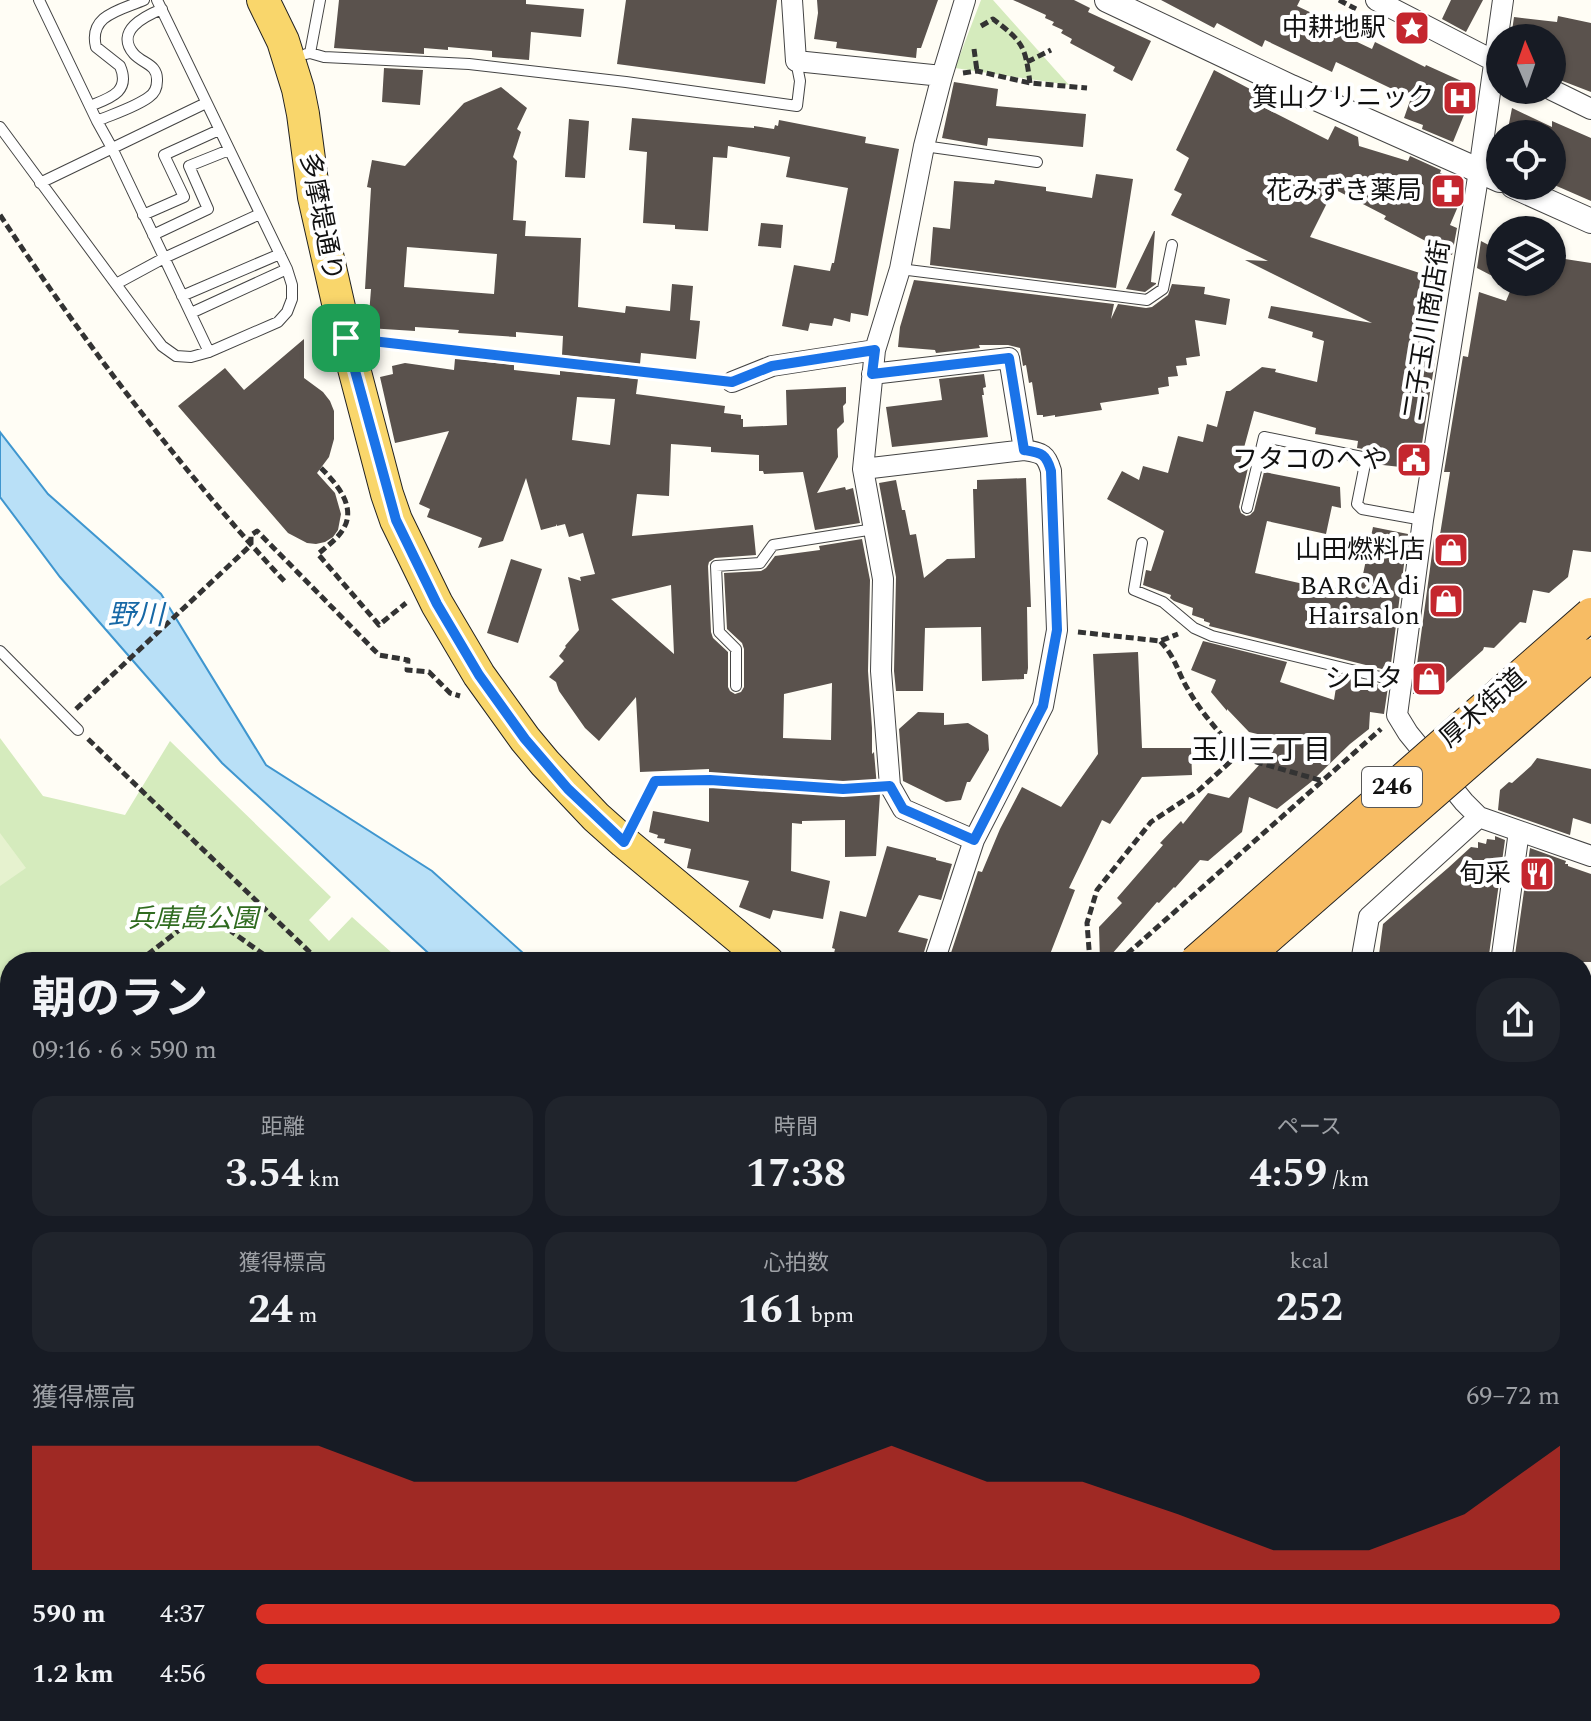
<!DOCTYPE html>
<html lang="ja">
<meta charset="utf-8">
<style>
:root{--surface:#171b24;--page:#20242c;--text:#f1f3f6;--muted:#9ea1a6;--accent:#d93025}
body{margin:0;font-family:Spectral,"Noto Sans JP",serif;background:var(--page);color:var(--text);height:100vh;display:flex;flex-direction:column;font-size:30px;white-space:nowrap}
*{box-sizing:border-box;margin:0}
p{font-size:26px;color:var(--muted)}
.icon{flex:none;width:44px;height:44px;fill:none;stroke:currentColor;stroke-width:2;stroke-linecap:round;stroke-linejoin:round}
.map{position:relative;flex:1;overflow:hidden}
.panel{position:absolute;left:0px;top:952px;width:1592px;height:770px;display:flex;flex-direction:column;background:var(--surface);border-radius:32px 32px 0 0;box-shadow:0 2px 6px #0004}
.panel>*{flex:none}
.needle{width:52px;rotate:358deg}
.buttons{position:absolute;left:1486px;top:24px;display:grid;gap:16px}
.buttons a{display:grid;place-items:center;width:80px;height:80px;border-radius:50%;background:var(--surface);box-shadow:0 2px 6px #0004;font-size:40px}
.pin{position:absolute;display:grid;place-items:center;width:68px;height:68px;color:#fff;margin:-34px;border-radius:16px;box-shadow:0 4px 12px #0006}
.round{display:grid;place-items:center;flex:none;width:84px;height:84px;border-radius:32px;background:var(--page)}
.head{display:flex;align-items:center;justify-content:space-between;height:136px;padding:0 32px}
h1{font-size:44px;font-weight:700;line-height:60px}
.stats{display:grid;grid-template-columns:repeat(3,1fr);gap:12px;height:136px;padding:8px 32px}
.stats div{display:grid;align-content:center;border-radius:20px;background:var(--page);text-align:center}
.stats b{font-size:40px;font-weight:700}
.stats small{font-size:22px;font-weight:400}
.stats p{font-size:22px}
.chart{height:224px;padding:16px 32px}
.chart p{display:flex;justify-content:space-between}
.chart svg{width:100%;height:144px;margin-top:8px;fill:var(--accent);opacity:.7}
ul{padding:0 32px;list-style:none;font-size:26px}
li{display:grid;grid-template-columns:128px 96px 1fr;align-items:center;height:60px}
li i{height:20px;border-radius:10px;background:var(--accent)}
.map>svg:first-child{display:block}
.green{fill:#d5ebbd}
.forest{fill:#b9dc9c}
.pitch{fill:#e6f2cf}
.water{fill:#b9e0f7;stroke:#3f96cf;stroke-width:2}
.building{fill:#5a524d;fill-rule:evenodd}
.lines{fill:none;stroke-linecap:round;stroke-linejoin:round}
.service-casing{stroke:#444;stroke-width:12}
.minor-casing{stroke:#444;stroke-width:22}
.tertiary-casing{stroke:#444;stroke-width:26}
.primary-casing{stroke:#222;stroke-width:34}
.trunk-casing{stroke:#222;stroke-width:34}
.path{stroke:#333;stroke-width:5;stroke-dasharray:8 4;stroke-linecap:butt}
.service{stroke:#fff;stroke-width:10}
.minor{stroke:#fff;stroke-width:20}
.tertiary{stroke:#fff;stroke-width:24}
.primary{stroke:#f9d66b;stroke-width:32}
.trunk{stroke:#f7bc64;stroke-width:32}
.trunk-bridge-casing{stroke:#222;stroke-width:34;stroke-linecap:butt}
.trunk-bridge{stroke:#f7bc64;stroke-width:32}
.route-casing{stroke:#fff;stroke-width:16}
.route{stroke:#1a73e8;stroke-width:10}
.labels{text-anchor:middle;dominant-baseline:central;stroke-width:8;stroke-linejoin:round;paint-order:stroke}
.shield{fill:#fff;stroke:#585858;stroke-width:2}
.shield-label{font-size:24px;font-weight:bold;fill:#111}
.poi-label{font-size:26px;fill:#111;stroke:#fff;text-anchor:end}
.street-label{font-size:26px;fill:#111;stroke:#fff}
.park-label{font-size:26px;font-style:italic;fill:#2f6b1f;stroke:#fff}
.water-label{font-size:28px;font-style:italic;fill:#1768a6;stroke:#fff}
.neighbourhood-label{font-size:28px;fill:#111;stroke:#fff}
</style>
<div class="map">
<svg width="1591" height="1721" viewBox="0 0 1591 1721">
<rect width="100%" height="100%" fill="#fffdf5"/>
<path class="green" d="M981 0H993L1069 85 955 68Z
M0 738 43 796 125 815 170 741 331 897 309 920 329 941 352 917 402 962H10V1712H1214L1221 1721H0Z"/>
<path class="forest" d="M826 1712H1112L1122 1721H836Z"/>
<path class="pitch" d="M0 833 26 868 0 886Z
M10 1255V1639L0 1636V1260Z"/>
<path class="water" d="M0 432 48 494 161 594 266 765 432 871 533 962H438L222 763 60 577 0 497Z
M1227 1712H1320L1327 1721H1233Z"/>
<path class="building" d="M339 0H526V4L584 9 581 37 531 32 529 60 492 57V51L448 47V50L424 48V54L334 48Z
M626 0H777L765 84 617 64Z
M817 0H938L921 48H917L916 58 836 48 837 42 814 39 818 13Z
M1013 0H1074L1090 8 1088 12 1151 41 1132 81 1113 71 1115 67 1070 43 1072 39 1061 33 1063 30 1052 25 1054 22 1045 18 1046 15Z
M1161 0H1300L1297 6 1316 15 1313 21 1372 49 1375 42 1425 67 1426 65 1468 84 1466 110 1453 142 1422 129 1423 125 1404 118 1411 98 1336 62 1332 72 1265 40 1262 47 1217 23 1214 28Z
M1451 0H1483L1466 32 1442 19Z
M1558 16 1591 23V92L1552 77V38H1511L1514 17 1557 22Z
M384 68 423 70 420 105 382 102Z
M1214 70 1267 98 1263 107 1328 140 1335 126 1358 137 1359 146 1408 161 1410 156 1441 170 1440 173 1463 183 1458 193 1461 194 1457 203 1459 204 1450 225 1457 228 1452 255 1384 219 1386 216 1334 189 1310 237 1444 281 1424 345 1437 348 1418 469 1374 464 1376 451 1357 448 1358 441 1315 434 1316 428 1254 411 1239 466 1248 468 1239 507 1241 513 1246 516 1250 515 1254 511 1264 472 1340 487 1341 508 1332 506 1326 534 1267 521 1255 573 1326 589 1327 586 1359 593 1373 527 1408 534 1390 671 1209 626 1210 623 1204 621V619L1192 615 1193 608 1174 601 1170 598 1171 595 1143 585 1146 570 1151 571 1164 531 1107 499 1122 471 1139 480 1143 466 1168 473 1178 436 1203 442 1207 424 1217 427 1226 391H1230L1262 367 1276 369 1275 372 1317 382 1324 341 1312 337 1313 332 1268 318 1271 306 1372 323 1245 260 1268 261 1171 215 1182 194 1174 190 1189 158 1176 150Z
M954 82 998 89 996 106 1086 114 1083 147 988 138 987 146 942 138Z
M501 87 527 108 517 129 521 132 513 157 517 161 513 220 526 221 525 236 581 238 578 307 625 313 626 306 670 311 672 284 693 286 690 320 700 321 696 359 641 353 640 364 562 355 563 336 516 332V337L458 333 459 330 415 327V331L368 328 371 289H365L371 188 367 187 372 160 405 166 464 103ZM407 247 497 254 494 294 404 287Z
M1512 108 1552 127V121L1591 138V201L1552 184V134H1507Z
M632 118 754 128V126L774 129 775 125 778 126 779 120 866 137 865 143 899 149 868 316 851 313 850 322 834 318 832 326 810 323 808 331 782 326 794 265 830 271 832 263H834L848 188 786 177 790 157 728 146 727 158 713 157 708 231 675 229V225L643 223 647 152 629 150Z
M569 119 589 121 585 178 565 177Z
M1096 174 1133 179 1116 288 930 265 933 227 950 229 954 181 994 184 995 180 1046 187V191L1092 198Z
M761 223 783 225 781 248 758 246Z
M1154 231H1155L1151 282 1156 283V284L1145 292 1126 289Z
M1481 241 1500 251V280L1477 268Z
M1552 257 1591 263V552L1573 550 1568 577 1549 593 1533 590 1526 623 1520 622 1494 648 1484 647 1483 650 1434 694H1413L1434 539 1439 541 1450 472H1444L1463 356 1468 357 1479 292 1506 301 1514 282H1552Z
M914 280 1114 304 1111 319 1118 304 1146 308 1152 307 1168 295 1172 284 1205 287 1204 294 1230 299 1226 325 1195 320 1200 356 1186 358 1187 365 1176 366 1178 376 1168 377 1169 386 1158 388 1159 394 1100 403 1102 410 1055 417V415L1043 417V415H1037L1032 382 1029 383 1026 365 1023 366 1020 348 1008 345H979L980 348 936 353 935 350 898 347 900 327Z
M304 339V378L323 392 330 401 334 411V439L329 457 317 473 335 493 341 514 338 530 333 537 325 542 316 544 307 543 288 533 178 406 225 368 244 390Z
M455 359 514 365V370L560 375V371L638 379 636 394 725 406 724 413 741 415V419H743V427L787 425 786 390 846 387V403L843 406 844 422 837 429 838 457 817 493 845 487 846 490 853 488 860 523 815 530 803 472 764 474 763 471H759V455L711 452V447L671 444 669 496 637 494 632 536 753 525 756 555 715 558 709 562 708 566 711 632 713 638 728 652V687L730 691 735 694 741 692 744 687V649L742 643 727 629 724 573 761 571 766 568 775 556 820 550 819 546 862 539 870 580 868 671 872 728V754L874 752 877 787 880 794 876 856 845 857V820L802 821V824L792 823 791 871 830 881 823 919 773 910 770 919 739 907 749 881 687 868 691 849 664 843 665 839 657 838 658 835 649 832 653 811 709 822V769L640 772 636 697 599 741 585 728 559 691 556 682 549 677 564 661 559 656 566 647 565 646 579 630 568 577 581 581 580 577 595 574 583 533 569 537 565 524 557 526V524L556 526 541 530 526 478 503 541 478 548 482 538 427 517 430 509 419 504 449 431 395 443 380 377 393 374 392 366 405 363 454 370ZM577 397 615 399 610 445 572 440ZM671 585 674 654 611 599ZM832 683 831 740 783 738 784 694Z
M984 374 986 387 983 388 984 395H982L988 437 892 447 886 407 942 400 939 379Z
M1026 478 1031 607H1027L1028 668 1027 674H1024V679L982 681 981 627 925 628 923 691H896L894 671 896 577 879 483 896 480 902 510H905L910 535 916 534 924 578 947 559 975 558 973 489H977V480Z
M511 559 542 569 518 643 487 633Z
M1203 641 1287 662 1280 682 1334 700 1338 675 1388 687 1384 714 1370 712 1369 729 1350 744 1311 782 1277 809 1249 797 1242 832 1208 861 1200 860 1175 888 1174 887 1159 903 1157 902 1105 962H1100L1099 927 1122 903 1117 898 1163 845 1160 843 1181 821 1183 824 1208 793 1229 798 1282 740 1249 732 1227 709V711L1211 692 1216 680 1191 670Z
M1138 652 1142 748H1191L1192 775 1142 777 1110 824 1102 820 1069 888 1075 890 1047 962H948L978 871 982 872 1000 829 1022 787 1061 807 1098 754 1093 654Z
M918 712 944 713V725L968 723 988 735 989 750 970 782H967L961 800 946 802 903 781 899 729Z
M1537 758 1591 769V824L1573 818 1570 835 1498 810 1500 790 1509 782 1512 783 1531 766Z
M1495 836 1505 840 1488 962H1378L1383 924 1448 868 1471 847 1478 848V842L1486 844 1487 839 1495 840Z
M887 846 936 858V860L952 864 941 900 919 895 898 932 928 939 921 962H832L835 949 832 948 840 911 866 917Z
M1530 848 1566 861 1565 864H1568V866L1591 874V962H1514Z"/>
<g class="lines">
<defs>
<path id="service" d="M39 0 97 121 112 148 209 352
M310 53 324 57 469 64 626 82 797 106 800 81 796 61
M306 54 310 53 320 0
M90 106C110 98 131 92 120 66L96 47C88 15 121 10 144 0
M97 121C113 114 136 107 149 97 155 93 157 88 157 81 158 64 143 64 134 54 114 31 145 16 162 9
M0 127 149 329 162 346 176 356 191 357 209 352 278 322 287 312 292 299V285L287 269 157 0
M924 146 1037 162
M40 183 206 103
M143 215 184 197 164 155 219 130
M153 235 208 209 189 166 229 150
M900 269 1147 300 1163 289 1172 245
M116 284 164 258 260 214
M182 296 280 254
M191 313 287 269
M353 339 732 382
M1247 508 1264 437 1362 457 1365 464 1357 504 1362 509 1423 520
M1142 543 1134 590 1163 602 1194 628 1212 636 1401 682
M0 651 78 730
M736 686V649L719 632 716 566 760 563 773 545 874 529
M1582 1035 1591 1036"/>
<path id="minor" d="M792 0 796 61 942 76
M1376 0 1500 64
M1503 0 1479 171 1423 520 1397 715 1408 733 1464 802 1479 817 1591 856
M1552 90 1591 109
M872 374 1009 358 1024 450
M732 382 772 366 875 350
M863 469 883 579 881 671 890 786 903 809 974 840
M934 962 974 840 1043 706 1057 630 1051 471C1046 453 1041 453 1024 450L863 469 875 350 900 269 924 146 942 76 965 0
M1361 962 1369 917 1479 817
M1501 962 1519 831
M1582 1203 1591 1145
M1582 1307 1591 1309
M1582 1511 1591 1515
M1471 1712 1477 1721"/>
<path id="tertiary" d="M1107 0 1291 87 1500 180
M1513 186 1591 221"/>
<path id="primary" d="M263 0 283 41 298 89 303 114 314 197 346 338 387 494 396 520 437 604 479 675 525 739 545 763 596 817 624 842 768 962
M1582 1433 1591 1438"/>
<path id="trunk" d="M274 1721 285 1712
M330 1721 341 1712"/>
</defs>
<use href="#service" class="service-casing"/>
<use href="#minor" class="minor-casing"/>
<use href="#tertiary" class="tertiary-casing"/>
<use href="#primary" class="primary-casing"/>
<use href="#trunk" class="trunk-casing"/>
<path class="path" d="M1339 0 1356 9
M981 26 993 19C1023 42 1025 45 1030 83
M974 49 977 71
M1027 62 1051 50
M963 73 977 71 1030 83 1087 88
M1518 90 1532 96
M0 215C86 345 180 469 287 584
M321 468C337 484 358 508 342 531 336 540 326 547 318 554L379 625 406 603
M1078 632 1160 641 1178 634
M76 709 251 545V535L257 531 379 655 408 660 407 670 429 672 450 693 460 696
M88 739 320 962
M1232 755 1323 781
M637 816 655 781 710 780 843 789 869 788
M138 962 196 917 228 929 274 962
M1090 962 1087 923 1097 890 1151 822 1198 791 1230 762 1233 748C1217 730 1201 712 1189 691 1177 672 1177 659 1160 641
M1118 962 1381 729
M0 1086 10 1084
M1 1183 10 1159
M0 1689 10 1692
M831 1712 838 1721
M920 1712 931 1721
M1002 1712 1010 1721
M1039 1712 1041 1721
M1118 1712 1127 1721
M1138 1712 1147 1721
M1428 1721 1423 1717 1431 1712"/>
<use href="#service" class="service"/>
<use href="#minor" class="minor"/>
<use href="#tertiary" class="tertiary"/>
<use href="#primary" class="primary"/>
<use href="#trunk" class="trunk"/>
<defs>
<path id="trunk-bridge" d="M1195 962 1591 614
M1240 962 1591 655"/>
</defs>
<use href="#trunk-bridge" class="trunk-bridge-casing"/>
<use href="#trunk-bridge" class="trunk-bridge"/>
</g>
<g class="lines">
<defs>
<path id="route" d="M346 338 732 382 772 366 875 350 872 374 1009 358 1024 450C1041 453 1046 453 1051 471L1057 630 1043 706 974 840 903 809 890 786 843 789 710 780 655 781 624 842 568 789 525 739 479 675 437 604 396 520Z"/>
</defs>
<use href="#route" class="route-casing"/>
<use href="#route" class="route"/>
</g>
<defs>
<symbol id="sight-square" viewBox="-11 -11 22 22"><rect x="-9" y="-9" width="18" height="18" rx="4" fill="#c4262e" stroke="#fff"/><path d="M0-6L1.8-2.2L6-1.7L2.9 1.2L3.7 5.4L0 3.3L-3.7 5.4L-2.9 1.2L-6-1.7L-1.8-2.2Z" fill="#fff"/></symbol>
<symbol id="hospital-square" viewBox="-11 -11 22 22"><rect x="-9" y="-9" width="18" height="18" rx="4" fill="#c4262e" stroke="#fff"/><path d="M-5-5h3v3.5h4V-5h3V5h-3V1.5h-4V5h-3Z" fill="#fff"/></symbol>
<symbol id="pharmacy-square" viewBox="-11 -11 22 22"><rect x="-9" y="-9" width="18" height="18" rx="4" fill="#c4262e" stroke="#fff"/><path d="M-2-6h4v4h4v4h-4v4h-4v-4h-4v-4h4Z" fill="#fff"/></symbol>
<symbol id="civic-square" viewBox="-11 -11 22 22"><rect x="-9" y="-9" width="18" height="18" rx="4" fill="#c4262e" stroke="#fff"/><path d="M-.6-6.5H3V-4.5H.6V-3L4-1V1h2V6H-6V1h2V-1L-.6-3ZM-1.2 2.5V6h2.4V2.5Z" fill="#fff"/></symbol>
<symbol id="shop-square" viewBox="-11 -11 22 22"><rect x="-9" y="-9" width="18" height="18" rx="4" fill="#c4262e" stroke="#fff"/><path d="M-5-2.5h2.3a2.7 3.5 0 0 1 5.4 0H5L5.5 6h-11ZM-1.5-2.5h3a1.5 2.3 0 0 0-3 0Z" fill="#fff"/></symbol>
<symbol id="restaurant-square" viewBox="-11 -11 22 22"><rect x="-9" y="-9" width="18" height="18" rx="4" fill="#c4262e" stroke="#fff"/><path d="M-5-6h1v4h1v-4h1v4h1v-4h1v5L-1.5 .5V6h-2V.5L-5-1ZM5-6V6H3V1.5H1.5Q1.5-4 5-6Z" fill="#fff"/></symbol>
</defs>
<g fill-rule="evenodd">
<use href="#sight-square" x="1392" y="8" width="40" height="40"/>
<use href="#hospital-square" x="1440" y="78" width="40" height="40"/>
<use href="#pharmacy-square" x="1428" y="171" width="40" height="40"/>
<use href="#civic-square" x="1394" y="440" width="40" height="40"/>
<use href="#shop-square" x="1431" y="530" width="40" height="40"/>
<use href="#shop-square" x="1426" y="581" width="40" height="40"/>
<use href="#shop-square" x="1409" y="659" width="40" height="40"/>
<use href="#restaurant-square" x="1517" y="854" width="40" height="40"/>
</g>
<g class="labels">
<rect class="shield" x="1362" y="767" width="60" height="40" rx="6"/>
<g class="shield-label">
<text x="1392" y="787">246</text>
</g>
<g class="poi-label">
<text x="1386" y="28">中耕地駅</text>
<text x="1434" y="98">箕山クリニック</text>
<text x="1422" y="191">花みずき薬局</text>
<text x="1388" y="460">フタコのへや</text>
<text x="1425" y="550">山田燃料店</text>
<text x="1420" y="586">BARCA di<tspan x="1420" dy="30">Hairsalon</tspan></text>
<text x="1403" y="679">シロタ</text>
<text x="1511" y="874">旬采</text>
</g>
<g class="street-label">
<text transform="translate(321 217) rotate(79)">多摩堤通り</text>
<text transform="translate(1427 330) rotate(-81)">二子玉川商店街</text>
<text transform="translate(1483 708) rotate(-41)">厚木街道</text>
</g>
<g class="park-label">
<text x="193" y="919">兵庫島公園</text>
</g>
<g class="water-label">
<text x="136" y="615">野川</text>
</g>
<g class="neighbourhood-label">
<text x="1261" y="750">玉川三丁目</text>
</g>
</g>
</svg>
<div class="buttons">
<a><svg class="needle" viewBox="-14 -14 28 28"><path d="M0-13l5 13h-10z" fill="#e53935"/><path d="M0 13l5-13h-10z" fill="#9ea1a6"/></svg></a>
<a><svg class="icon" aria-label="locate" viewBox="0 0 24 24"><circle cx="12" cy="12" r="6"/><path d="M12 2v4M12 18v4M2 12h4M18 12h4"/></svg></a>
<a><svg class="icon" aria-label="layers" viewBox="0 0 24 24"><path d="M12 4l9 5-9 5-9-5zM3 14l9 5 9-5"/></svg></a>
</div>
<div class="pin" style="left:346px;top:338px;background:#1e9e55"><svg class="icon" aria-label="arrive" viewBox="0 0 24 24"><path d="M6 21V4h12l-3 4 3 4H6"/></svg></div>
<section class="panel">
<div class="head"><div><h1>朝のラン</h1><p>09:16 · 6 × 590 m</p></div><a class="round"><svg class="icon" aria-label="share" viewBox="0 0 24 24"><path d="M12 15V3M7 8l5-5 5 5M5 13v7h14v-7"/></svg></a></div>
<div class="stats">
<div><p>距離</p><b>3.54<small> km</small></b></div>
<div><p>時間</p><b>17:38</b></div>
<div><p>ペース</p><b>4:59<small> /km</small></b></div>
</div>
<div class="stats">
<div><p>獲得標高</p><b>24<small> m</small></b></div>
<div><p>心拍数</p><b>161<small> bpm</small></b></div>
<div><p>kcal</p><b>252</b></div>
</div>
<div class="chart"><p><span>獲得標高</span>69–72 m</p>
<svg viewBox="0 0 160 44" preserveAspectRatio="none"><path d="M0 44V6L10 6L20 6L30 6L40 17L50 17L60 17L70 17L80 17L90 6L100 17L110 17L120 27L130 38L140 38L150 27L160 6V44z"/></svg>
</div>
<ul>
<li><b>590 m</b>4:37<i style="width:100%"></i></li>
<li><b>1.2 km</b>4:56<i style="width:77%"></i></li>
</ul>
</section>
</div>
